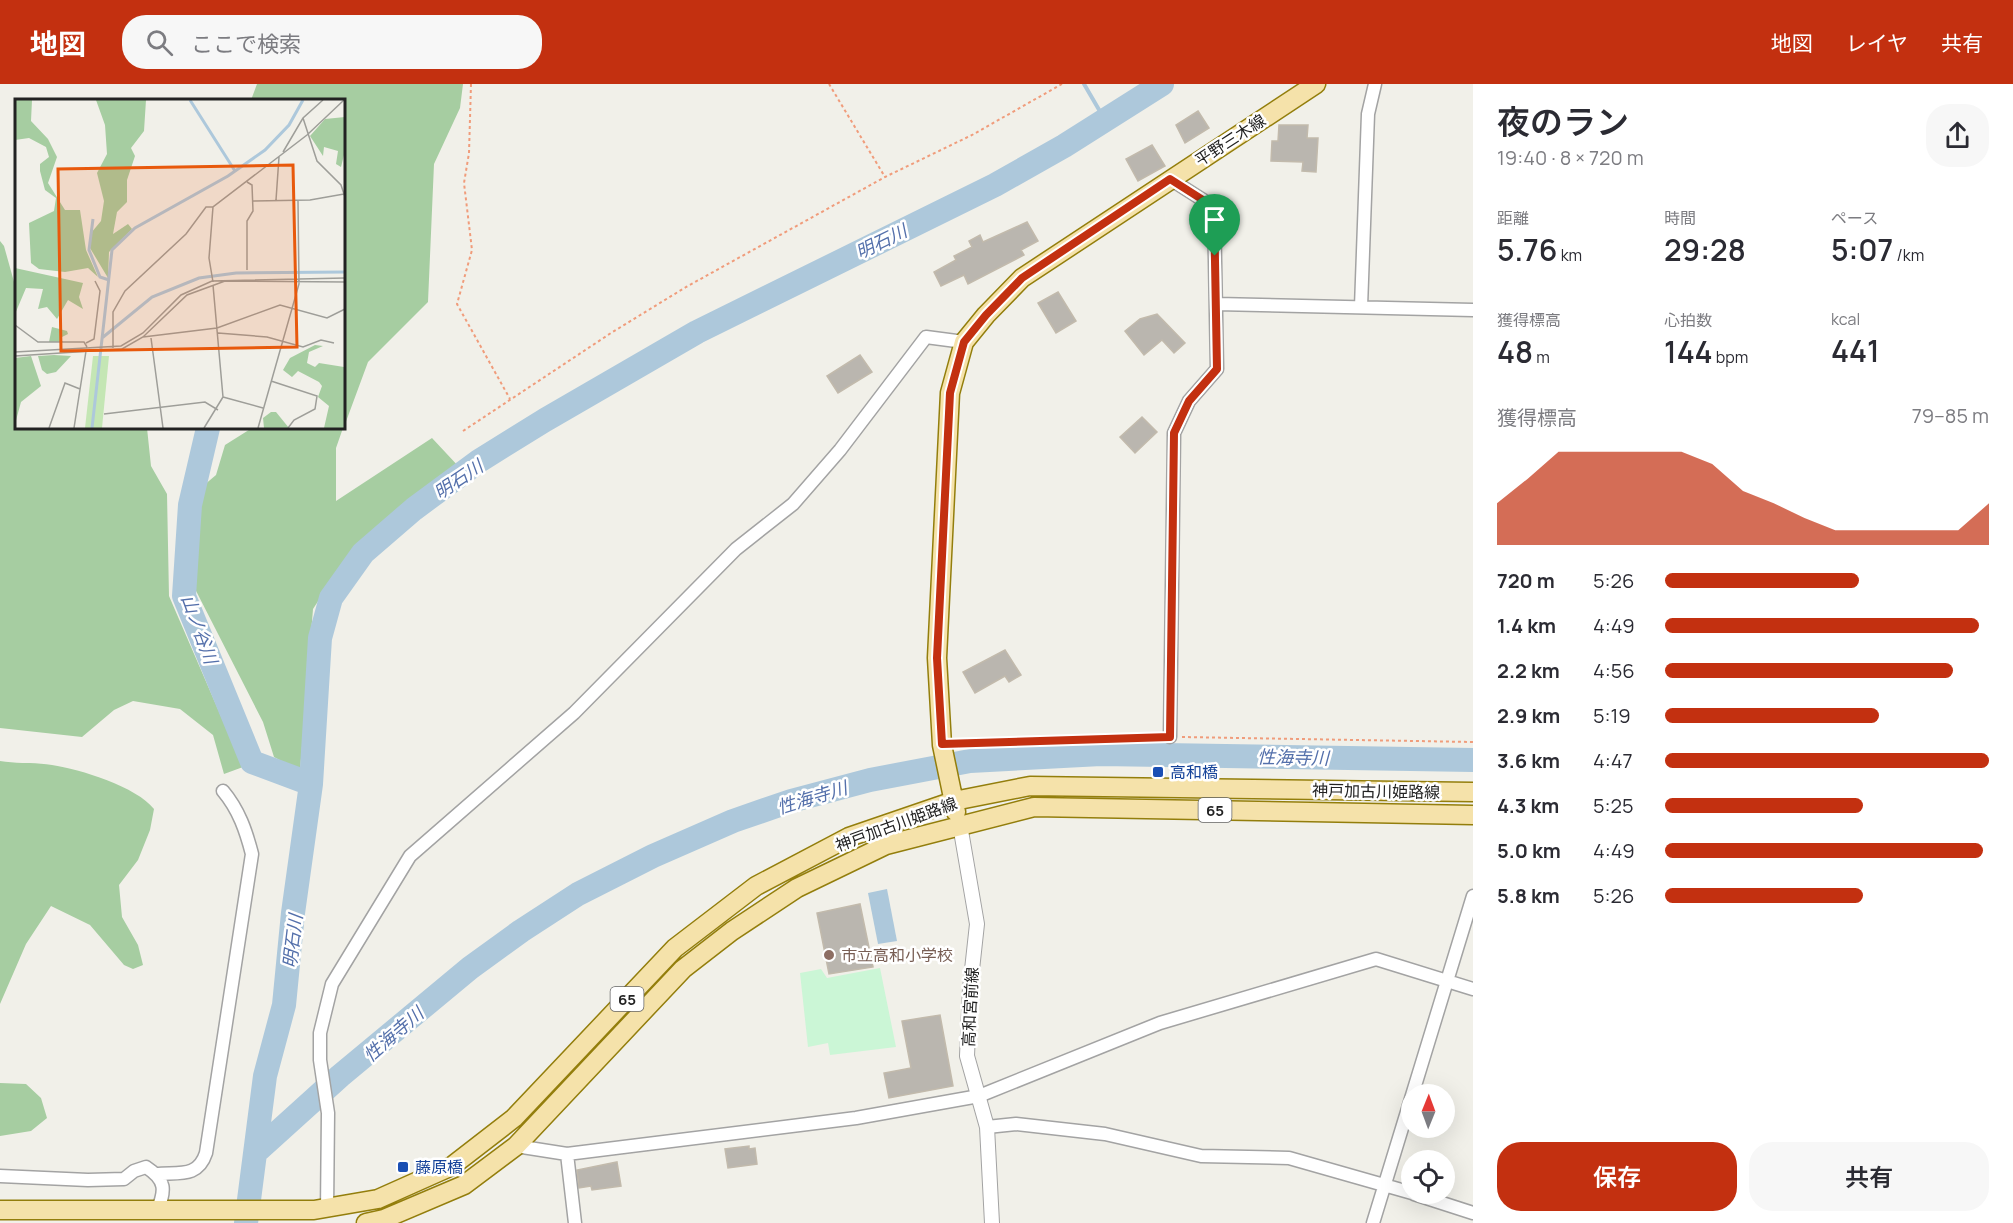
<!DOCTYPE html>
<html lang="ja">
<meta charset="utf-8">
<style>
:root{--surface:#fff;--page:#f7f7f7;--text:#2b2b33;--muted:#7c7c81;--accent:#c33010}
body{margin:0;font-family:Manrope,"Noto Sans JP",sans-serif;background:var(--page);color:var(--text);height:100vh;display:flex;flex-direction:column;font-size:22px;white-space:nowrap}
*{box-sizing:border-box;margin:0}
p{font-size:20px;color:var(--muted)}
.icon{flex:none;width:33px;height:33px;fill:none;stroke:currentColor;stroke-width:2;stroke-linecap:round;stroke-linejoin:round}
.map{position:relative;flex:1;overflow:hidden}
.panel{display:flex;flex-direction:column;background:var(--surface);width:540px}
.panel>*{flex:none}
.needle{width:39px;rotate:1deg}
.buttons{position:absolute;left:1401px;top:1000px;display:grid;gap:12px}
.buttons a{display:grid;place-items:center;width:54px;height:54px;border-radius:50%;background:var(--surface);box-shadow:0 6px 24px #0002;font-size:30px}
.pin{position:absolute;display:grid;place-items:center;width:51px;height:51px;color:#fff;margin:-62px -26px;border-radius:50% 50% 50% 0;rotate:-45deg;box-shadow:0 0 6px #0007}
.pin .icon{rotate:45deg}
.round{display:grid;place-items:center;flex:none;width:63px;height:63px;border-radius:24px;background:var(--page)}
.headline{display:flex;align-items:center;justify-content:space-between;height:102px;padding:0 24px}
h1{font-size:33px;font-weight:600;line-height:45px}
.figures{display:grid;grid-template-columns:repeat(3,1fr);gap:9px;height:102px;padding:6px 24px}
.figures div{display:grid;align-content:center}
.figures b{font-size:30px;font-weight:600}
.figures small{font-size:16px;font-weight:400}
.figures p{font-size:16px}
.chart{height:168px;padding:12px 24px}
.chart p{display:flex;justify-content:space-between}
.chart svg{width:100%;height:108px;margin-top:6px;fill:var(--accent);opacity:.7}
.action{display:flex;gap:12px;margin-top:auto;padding:12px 24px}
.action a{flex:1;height:69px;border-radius:24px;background:var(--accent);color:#fff;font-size:24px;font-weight:600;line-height:69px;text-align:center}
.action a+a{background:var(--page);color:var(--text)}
ul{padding:0 24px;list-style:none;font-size:20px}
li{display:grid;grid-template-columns:96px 72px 1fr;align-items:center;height:45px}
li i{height:15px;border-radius:8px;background:var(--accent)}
header{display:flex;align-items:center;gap:36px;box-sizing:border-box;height:84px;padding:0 30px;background:var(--accent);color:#fff}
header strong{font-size:28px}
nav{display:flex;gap:33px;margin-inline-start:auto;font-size:21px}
.search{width:420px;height:54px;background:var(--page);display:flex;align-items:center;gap:15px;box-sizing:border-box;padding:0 21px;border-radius:24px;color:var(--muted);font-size:22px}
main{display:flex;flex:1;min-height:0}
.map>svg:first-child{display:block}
.forest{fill:#a6cda1}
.park{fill:#cbf6d6}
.water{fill:#adc8db}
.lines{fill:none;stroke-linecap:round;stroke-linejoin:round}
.stream{stroke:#adc8db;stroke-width:4}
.river{stroke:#adc8db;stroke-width:24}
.building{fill:#bab6af;stroke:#c2baac;stroke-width:1.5}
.minor-casing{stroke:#a3a3a3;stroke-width:15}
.tertiary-casing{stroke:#a3a3a3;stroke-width:16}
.primary-casing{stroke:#937e0c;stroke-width:21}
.path{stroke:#f09c7b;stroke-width:2;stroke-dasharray:3 3;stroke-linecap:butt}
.minor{stroke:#fff;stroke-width:12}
.tertiary{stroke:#fff;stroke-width:14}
.primary{stroke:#f5e2aa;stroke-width:18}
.route-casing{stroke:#fff;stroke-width:12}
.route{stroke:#c33010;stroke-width:8}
.transit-dot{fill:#1a4fb4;stroke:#fff;stroke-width:2}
.education-dot{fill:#8d6e63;stroke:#fff;stroke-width:2}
.labels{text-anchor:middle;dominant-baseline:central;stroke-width:5;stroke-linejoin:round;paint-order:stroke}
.shield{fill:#fff;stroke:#646464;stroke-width:1.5}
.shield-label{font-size:15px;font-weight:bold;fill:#222}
.street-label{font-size:16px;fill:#222;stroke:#fff}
.transit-label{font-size:16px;fill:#164399;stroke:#fff;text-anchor:start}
.education-label{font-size:16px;fill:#785e54;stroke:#fff;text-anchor:start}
.water-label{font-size:18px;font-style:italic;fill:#5470ab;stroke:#fff}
.inset-river{fill:none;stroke:#adc8db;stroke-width:3}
.inset-road{fill:none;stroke:#9e9e99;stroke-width:1.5}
.view{fill:#e8590c;fill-opacity:0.15;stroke:#e8590c;stroke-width:3}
.inset-edge{fill:none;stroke:#222;stroke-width:3}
</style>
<header>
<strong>地図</strong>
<div class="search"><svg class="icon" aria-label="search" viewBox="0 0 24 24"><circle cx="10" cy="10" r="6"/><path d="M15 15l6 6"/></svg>ここで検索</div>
<nav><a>地図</a><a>レイヤ</a><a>共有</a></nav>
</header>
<main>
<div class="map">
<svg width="1473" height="1139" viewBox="0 0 1473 1139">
<rect width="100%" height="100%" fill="#f1f0e9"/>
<path class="forest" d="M257 0H463L460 24 434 80 428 218 368 278 344 343V16H251Z
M0 157 4 162 16 205V344H147L151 382 167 410 169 512 243 683 224 690 213 651 180 625 133 617 114 626 82 653 0 644Z
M252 344H343L336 364V417L432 354 460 384 349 470 313 525 300 687 274 673 263 638 192 499 203 402 216 391 225 361Z
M0 677C17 680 35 678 52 681 80 685 137 703 154 725L150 746 138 776 119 801 122 833 138 861 143 881 133 885 124 881 90 841 51 822 26 860 0 920Z
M0 999 26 1000 41 1014 47 1034 31 1047 0 1052Z"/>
<path class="park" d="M880 884 896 963 830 971 828 959 808 963 800 889 821 885 827 894Z"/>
<path class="water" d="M887 805 897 857 878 860 868 809Z"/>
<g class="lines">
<path class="stream" d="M1084 0 1105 36"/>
<path class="river" d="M208 344 190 421 184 512 252 678 311 700
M257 1067 340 992 470 884 521 847 578 810 653 772 733 737 791 717 870 696 970 677 1101 670 1473 676
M246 1139 265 992 284 921 293 829 311 700 320 554 331 514 363 469 414 425 479 377 545 336 697 248 995 101 1064 62 1162 0"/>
</g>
<path class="building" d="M1198 27 1209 44 1185 59 1176 41Z
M1279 41H1308L1307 54H1318L1316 88 1302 87 1303 78 1271 77 1272 57H1278Z
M1152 61 1165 82 1138 97 1126 75Z
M1027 138 1038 157 1021 166 1024 171 968 200 964 191 941 202 934 188 956 176 954 172 972 163 969 157 980 151 983 158Z
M1058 208 1076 237 1056 249 1038 219Z
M1157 230 1185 259 1174 269 1162 256 1144 271 1125 247 1140 235Z
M860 271 872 288 838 309 827 292Z
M1142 333 1157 348 1135 369 1120 353Z
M1005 566 1021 591 1009 598 1005 592 975 609 963 588Z
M860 820 873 883 829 890 817 829Z
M940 931 953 1002 889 1014 884 989 911 984 902 937Z
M749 1062V1065L755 1064 757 1080 728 1084 725 1065Z
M617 1078 621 1102 592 1106 591 1102 579 1104 577 1086Z"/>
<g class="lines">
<defs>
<path id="minor" d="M1170 95 1214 123 1217 285 1189 317 1174 349 1170 653
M1217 220 1473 226
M1361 223 1368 30 1375 0
M987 1043 1016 1040 1105 1050 1201 1072 1289 1074 1412 1109
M516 1062 567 1070 856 1034 979 1012 1160 939 1376 875 1473 905
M567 1070 575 1139
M156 1090C179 1088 198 1094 206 1069L252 770C246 747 239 726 223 707
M0 1092 88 1096 124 1095 134 1087 146 1083C166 1096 166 1106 157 1127
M1414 1110 1473 1129
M327 1126 328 1029 320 976V949L332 900 410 772 574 629 736 465 793 420 840 366 926 253 964 258
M1373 1139 1473 812"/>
<path id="tertiary" d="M960 741 977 840 970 904 967 972 987 1043 992 1139"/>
<path id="primary" d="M956 728 942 661 937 574 950 309 964 258 986 231 1022 194 1316 0
M0 1126H314L378 1115 452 1082 514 1034 675 864 756 802 849 753 954 717 1030 702 1473 708
M366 1139 384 1135 464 1101 516 1062 683 885 732 847 797 804 886 761 1034 723 1473 731"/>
</defs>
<use href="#minor" class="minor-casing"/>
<use href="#tertiary" class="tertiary-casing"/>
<use href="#primary" class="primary-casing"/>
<path class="path" d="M471 0 469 69 464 99 472 166 457 220 510 315
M829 0 885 93
M463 347 611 249 686 203 885 93 972 51 1062 0
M1182 653 1473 658
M957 660 1158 654"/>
<use href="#minor" class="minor"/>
<use href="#tertiary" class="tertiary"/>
<use href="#primary" class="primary"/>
</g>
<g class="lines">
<defs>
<path id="route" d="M1170 95 1214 123 1217 285 1189 317 1174 349 1170 653 942 660 937 574 950 309 964 258 986 231 1022 194Z"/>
</defs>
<use href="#route" class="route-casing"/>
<use href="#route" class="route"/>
</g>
<g class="transit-dot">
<rect x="1152" y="682" width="12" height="12" rx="3"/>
<rect x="397" y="1077" width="12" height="12" rx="3"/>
</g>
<circle class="education-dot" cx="829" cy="871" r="6"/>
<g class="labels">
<g class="shield">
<rect x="1198.5" y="714" width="33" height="24" rx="4.5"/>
<rect x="610.5" y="903" width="33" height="24" rx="4.5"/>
</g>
<g class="shield-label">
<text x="1215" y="726">65</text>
<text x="627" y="915">65</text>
</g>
<g class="street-label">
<text transform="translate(1230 56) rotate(-33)">平野三木線</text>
<text transform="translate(1376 707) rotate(1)">神戸加古川姫路線</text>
<text transform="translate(896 740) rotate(-20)">神戸加古川姫路線</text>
<text transform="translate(970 923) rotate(-87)">高和宮前線</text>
</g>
<g class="transit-label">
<text x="1170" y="688">高和橋</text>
<text x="415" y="1083">藤原橋</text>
</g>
<g class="education-label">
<text x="841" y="871">市立高和小学校</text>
</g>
<g class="water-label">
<text transform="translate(881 157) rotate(-26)">明石川</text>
<text transform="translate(458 395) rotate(-34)">明石川</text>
<text transform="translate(200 545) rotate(70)">山ノ谷川</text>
<text transform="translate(1293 673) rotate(1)">性海寺川</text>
<text transform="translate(812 713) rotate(-17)">性海寺川</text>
<text transform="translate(292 857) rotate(-83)">明石川</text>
<text transform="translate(393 950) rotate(-41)">性海寺川</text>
</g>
</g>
<g transform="translate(15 15)">
<rect width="330" height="330" fill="#f1f0e9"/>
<path d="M78 257H94L87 329H70Z" fill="#c4e6b4"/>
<path d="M0 1H17L16 22 33 40 42 58 33 84 50 111H65L71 151 83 178 73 169 50 173 24 170 16 164 14 124 39 112 41 99 30 91 25 72V65L34 58 31 48 14 39 0 41ZM81 1H131L129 32 116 49 120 57 112 81V103L102 113 98 135 113 125 117 130 94 153 93 179 75 149 76 134 86 122 89 102 82 74 92 55 90 26ZM330 18V52L326 68 321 65 323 52 309 48 308 57 295 37 310 20ZM0 169 68 184 64 198 68 210 53 201 42 220 32 208 23 210 28 190 11 189 0 215ZM37 228 52 232 53 235 45 239 48 243H34ZM300 246 308 247 294 253 292 264 300 268 304 264 329 268 330 261V329H309L314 307 303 298 307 287 304 283 283 272 277 278 268 271 275 259ZM16 257 26 287 6 303 0 325V259ZM23 257 39 256 56 257 41 273 32 275 27 271ZM256 313H261L274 329H249L248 319Z" fill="#a6cda1"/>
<path class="inset-river" d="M175 1 220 72M78 120 74 151 85 178 94 181M87 239 137 198 184 179 221 174 330 173M77 329 97 151 120 129 213 77 250 51 274 26 288 1"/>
<path class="inset-road" d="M288 19 302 62 326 86 330 98M268 53 288 19 308 1M232 83 237 86 238 112 232 122V171M261 101 264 58M238 102 295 101 329 95M198 183 194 159 198 108 292 36 329 1M0 226 23 243H69L72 248M203 234 252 238 288 248 306 241 319 244M128 238 202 229 265 206 312 219 330 210M136 239 148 329M71 244 79 240 85 192 80 182M98 249V213L110 192 171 135 191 108H198M0 253 106 247 128 234 166 196 197 182 330 179M0 257 107 250 128 238 172 196 210 182 330 183M256 282 302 297 300 310 279 321 273 329M208 298 248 309M89 315 190 303 203 311M34 329 50 284 65 290M59 329 71 252M189 329 208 298 198 186M243 329 284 185 283 102"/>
<path class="view" d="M278 66 282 248 46 252 43 70Z"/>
<rect width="330" height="330" class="inset-edge"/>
</g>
</svg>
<div class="buttons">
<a><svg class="needle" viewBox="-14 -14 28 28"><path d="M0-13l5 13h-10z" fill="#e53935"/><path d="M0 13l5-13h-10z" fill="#7c7c81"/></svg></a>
<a><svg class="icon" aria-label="locate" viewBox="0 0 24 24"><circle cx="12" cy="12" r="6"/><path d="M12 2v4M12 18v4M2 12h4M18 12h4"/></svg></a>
</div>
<div class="pin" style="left:1215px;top:172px;background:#1e9e55"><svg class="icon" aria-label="arrive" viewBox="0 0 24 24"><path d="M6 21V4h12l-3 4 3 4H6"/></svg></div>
</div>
<section class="panel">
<div class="headline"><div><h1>夜のラン</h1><p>19:40 · 8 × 720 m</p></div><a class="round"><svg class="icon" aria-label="share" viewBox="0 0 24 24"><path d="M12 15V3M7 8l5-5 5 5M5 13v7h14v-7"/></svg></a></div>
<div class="figures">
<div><p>距離</p><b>5.76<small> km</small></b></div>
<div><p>時間</p><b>29:28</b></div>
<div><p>ペース</p><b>5:07<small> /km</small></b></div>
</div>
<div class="figures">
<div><p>獲得標高</p><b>48<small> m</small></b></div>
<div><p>心拍数</p><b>144<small> bpm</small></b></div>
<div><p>kcal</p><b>441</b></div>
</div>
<div class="chart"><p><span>獲得標高</span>79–85 m</p>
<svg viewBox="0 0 160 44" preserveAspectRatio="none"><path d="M0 44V27L10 17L20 6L30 6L40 6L50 6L60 6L70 11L80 22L90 27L100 33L110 38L120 38L130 38L140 38L150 38L160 27V44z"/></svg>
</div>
<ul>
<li><b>720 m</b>5:26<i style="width:60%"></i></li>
<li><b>1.4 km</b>4:49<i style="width:97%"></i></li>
<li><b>2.2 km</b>4:56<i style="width:89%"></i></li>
<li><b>2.9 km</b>5:19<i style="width:66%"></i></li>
<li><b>3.6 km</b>4:47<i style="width:100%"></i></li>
<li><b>4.3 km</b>5:25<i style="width:61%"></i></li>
<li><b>5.0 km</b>4:49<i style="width:98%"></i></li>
<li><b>5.8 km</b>5:26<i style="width:61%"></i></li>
</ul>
<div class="action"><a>保存</a><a>共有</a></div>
</section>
</main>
